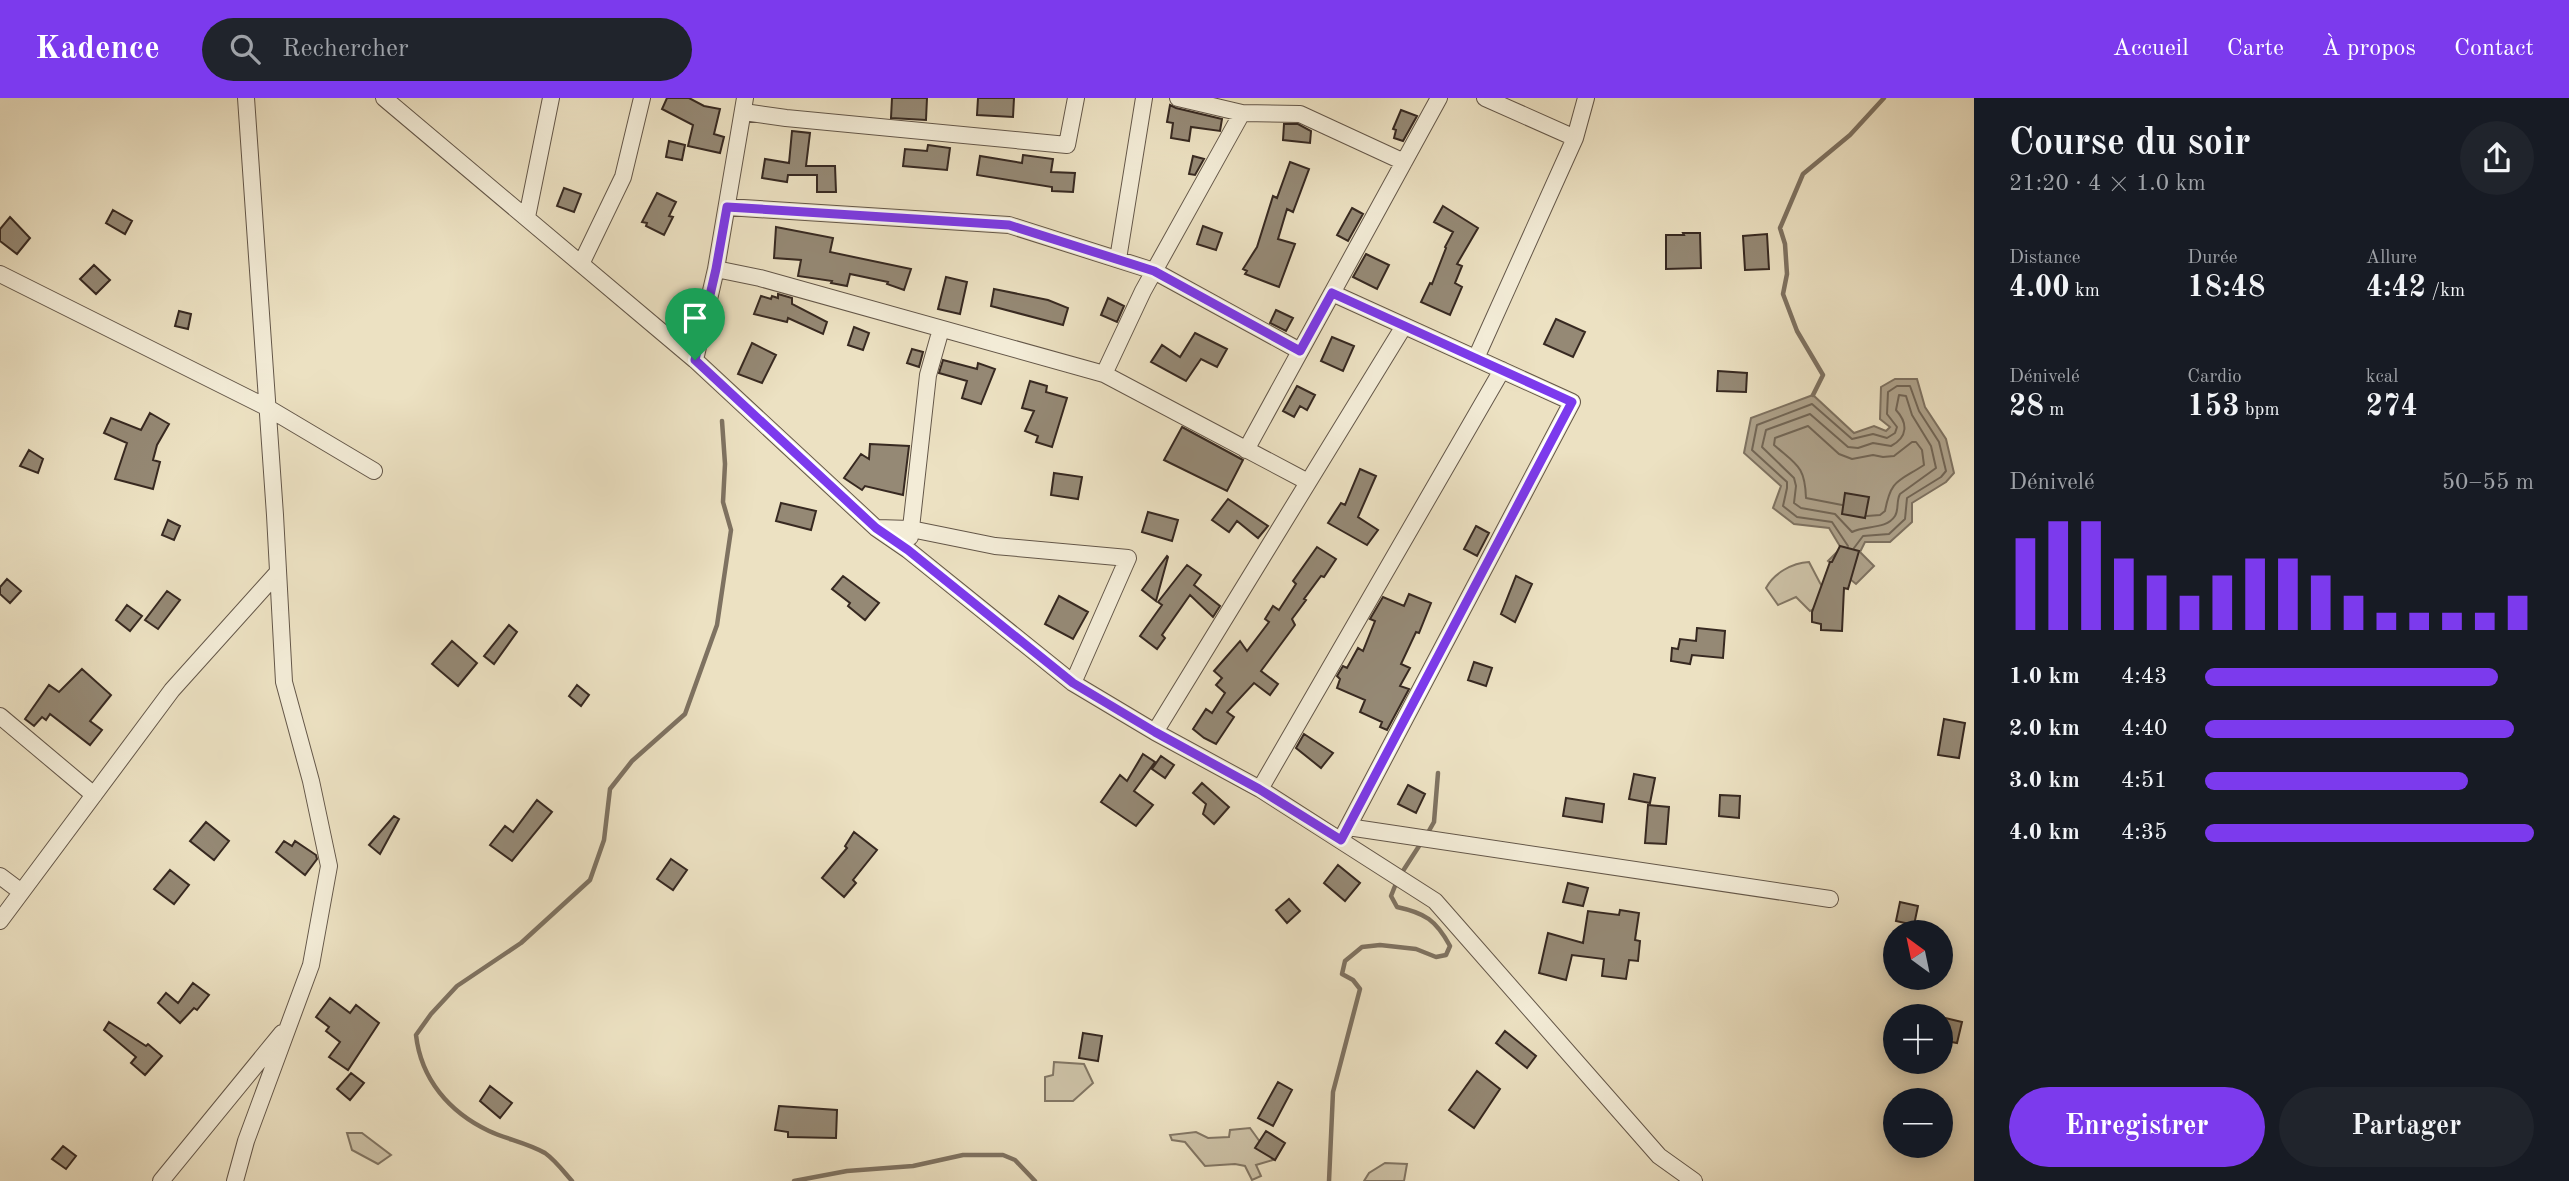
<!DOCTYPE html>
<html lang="fr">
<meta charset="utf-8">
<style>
:root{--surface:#171b24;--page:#20242c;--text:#f1f3f6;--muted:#9ea1a6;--accent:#7c3aed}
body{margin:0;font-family:"Old Standard TT",serif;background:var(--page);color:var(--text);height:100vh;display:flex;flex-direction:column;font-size:26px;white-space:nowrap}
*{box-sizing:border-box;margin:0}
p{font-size:23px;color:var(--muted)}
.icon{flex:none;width:38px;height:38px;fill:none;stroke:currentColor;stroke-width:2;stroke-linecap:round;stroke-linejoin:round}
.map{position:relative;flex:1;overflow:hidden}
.panel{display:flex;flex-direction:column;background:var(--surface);width:595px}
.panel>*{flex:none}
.needle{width:46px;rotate:327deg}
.buttons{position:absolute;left:1883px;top:822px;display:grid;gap:14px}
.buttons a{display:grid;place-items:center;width:70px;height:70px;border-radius:50%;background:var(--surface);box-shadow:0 4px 18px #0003;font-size:35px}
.pin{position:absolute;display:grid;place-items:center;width:60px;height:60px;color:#fff;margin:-72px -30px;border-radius:50% 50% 50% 0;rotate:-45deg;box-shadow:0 0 7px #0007}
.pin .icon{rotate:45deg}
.round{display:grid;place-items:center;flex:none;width:74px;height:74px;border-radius:37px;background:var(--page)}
.head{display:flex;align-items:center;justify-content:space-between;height:119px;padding:0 35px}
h1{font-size:38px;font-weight:800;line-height:52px}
.metrics{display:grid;grid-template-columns:repeat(3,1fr);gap:10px;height:119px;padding:7px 35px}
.metrics div{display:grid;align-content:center}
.metrics b{font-size:30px;font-weight:800}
.metrics small{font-size:19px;font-weight:400}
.metrics p{font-size:19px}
.chart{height:196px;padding:14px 35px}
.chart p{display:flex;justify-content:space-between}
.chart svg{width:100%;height:126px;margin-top:7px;stroke:var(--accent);stroke-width:6}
.button{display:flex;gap:14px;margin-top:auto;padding:14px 35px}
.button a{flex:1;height:80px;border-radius:42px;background:var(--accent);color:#fff;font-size:28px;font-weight:800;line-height:80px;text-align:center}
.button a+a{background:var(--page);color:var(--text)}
ul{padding:0 35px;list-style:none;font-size:23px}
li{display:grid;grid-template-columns:112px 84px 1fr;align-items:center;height:52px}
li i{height:18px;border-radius:9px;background:var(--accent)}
header{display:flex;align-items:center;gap:42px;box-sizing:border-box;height:98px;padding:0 35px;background:var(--accent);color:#fff}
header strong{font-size:33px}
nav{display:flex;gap:38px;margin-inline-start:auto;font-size:24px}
.search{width:490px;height:63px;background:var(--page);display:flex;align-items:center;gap:18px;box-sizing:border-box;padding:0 24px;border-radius:38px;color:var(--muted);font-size:26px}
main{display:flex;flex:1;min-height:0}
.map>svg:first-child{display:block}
.green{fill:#cdc2a7;stroke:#827664;stroke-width:2}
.water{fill:#aea28b;stroke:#7e7261;stroke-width:2}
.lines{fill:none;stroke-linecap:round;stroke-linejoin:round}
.shore{stroke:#726656;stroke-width:2}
.stream{stroke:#7e7261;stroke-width:4.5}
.building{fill:#958975;stroke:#372921;stroke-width:2}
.minor-casing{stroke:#645749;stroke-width:18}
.minor{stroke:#f3ecd7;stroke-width:16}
.route-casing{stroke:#fff;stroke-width:14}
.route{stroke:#7c3aed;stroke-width:9}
</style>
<header>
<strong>Kadence</strong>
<div class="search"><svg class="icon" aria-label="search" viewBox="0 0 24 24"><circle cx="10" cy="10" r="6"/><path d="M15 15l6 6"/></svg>Rechercher</div>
<nav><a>Accueil</a><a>Carte</a><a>À propos</a><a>Contact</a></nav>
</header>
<main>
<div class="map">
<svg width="1974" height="1083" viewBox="0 0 1974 1083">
<rect width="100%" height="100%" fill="#ece1c2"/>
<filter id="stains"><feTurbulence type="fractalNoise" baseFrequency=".00286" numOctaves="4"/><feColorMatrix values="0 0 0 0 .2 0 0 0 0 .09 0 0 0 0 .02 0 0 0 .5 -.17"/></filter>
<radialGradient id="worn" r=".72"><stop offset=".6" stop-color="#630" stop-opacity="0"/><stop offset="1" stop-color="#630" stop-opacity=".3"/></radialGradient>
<path class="green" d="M1809 464 1820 485 1831 501 1810 513 1796 499 1778 507 1766 490C1774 475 1792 465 1809 464Z
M1054 964 1084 966 1093 985 1073 1003H1045V979L1053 977Z
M1250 1030 1273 1062 1256 1067 1261 1078 1252 1082 1245 1068 1235 1066 1205 1068 1185 1044 1172 1042 1170 1037 1196 1034 1208 1040 1229 1039 1230 1032Z
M347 1035H362L391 1057 378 1066 352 1052Z
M1385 1065 1407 1066 1404 1083H1364L1369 1075Z"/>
<path class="water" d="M1895 281H1917L1925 309 1946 341 1954 375 1946 384 1912 405V424L1890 444H1865L1860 454 1874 468 1856 486 1828 463 1841 450 1829 430 1794 426 1773 410 1781 388 1744 355 1751 320 1813 297 1854 335 1874 328 1886 333 1890 329 1880 321 1881 289Z"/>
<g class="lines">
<path class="shore" d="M1899 297 1906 298 1912 317 1931 348 1936 370 1900 396C1896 403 1899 412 1895 418 1886 432 1865 427 1852 434L1835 416 1801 410 1794 405 1796 388 1794 380 1762 349 1766 332 1810 316 1848 349 1858 350 1873 345 1891 348C1908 339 1908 325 1896 312Z
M1842 407 1806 400C1805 368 1797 367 1774 347L1775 340 1808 328 1839 356 1852 361 1873 357 1883 359 1894 358 1912 344H1916L1922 352 1924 367C1898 384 1891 381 1885 413L1880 417 1867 418
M1848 448 1832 424 1797 419 1783 408 1787 390V384L1752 352 1757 327 1812 306 1852 341 1873 336 1887 340 1895 335 1897 329 1887 316 1888 294 1897 288H1910L1919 313 1939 344 1946 373 1941 379 1907 400 1905 421 1889 436 1863 438 1854 450"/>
<path class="stream" d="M1813 297 1823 277 1797 233 1783 196 1787 176 1785 146 1780 130 1803 76 1850 37 1884 0
M1426 738 1434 724 1438 675
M1401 776 1421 745
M572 1083C564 1074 555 1062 545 1055 528 1045 506 1041 489 1033 449 1014 421 981 416 937L431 916 457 888 521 845 590 782 604 742 610 691 632 663 685 616 717 527 731 432 723 404 725 366 722 323
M794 1083 847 1073 913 1068 963 1057H1003L1015 1062 1035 1083
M1329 1083 1333 994 1360 891 1353 882 1342 876 1345 863 1362 849 1380 847 1416 851 1436 859 1446 857 1450 848C1436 822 1425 815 1397 809L1391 798 1397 783"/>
</g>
<path class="building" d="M667 0H689L704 8 720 11 714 36 724 39 720 55 688 48 693 27 662 11Z
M892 0H927L926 22 891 20Z
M978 0H1014L1013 19 977 17Z
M1170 7 1176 10 1222 21 1220 33 1191 29 1189 43 1171 40 1173 25 1167 24Z
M1401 12 1417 18 1403 43 1394 40 1396 32 1393 31Z
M1284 26H1298L1311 33 1310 45 1283 42Z
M792 33 810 35 806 68H835L836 94H817V77H788L787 84 762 80 765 61 789 65Z
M669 43 685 47 682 62 666 59Z
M928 47 950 50 947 72 903 68 905 51 927 53Z
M1023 57 1053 61 1051 74 1075 75 1073 94 1052 93V89L977 77 980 58 1022 65Z
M1193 58 1204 61 1195 77 1189 76Z
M1290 64 1309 71 1293 114 1287 111 1278 141 1295 146 1279 189 1245 176 1247 173 1243 171 1257 149 1273 98 1277 100Z
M564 90 581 96 574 114 557 108Z
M657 95 676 104 669 118 673 119 664 137 646 128 647 125 642 124Z
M1443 108 1478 130 1457 166 1462 168 1455 185 1462 189 1450 217 1421 204 1430 185 1432 186 1446 150 1445 149 1453 134 1434 124Z
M1352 110 1363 116 1348 143 1337 137Z
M113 112 132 123 125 136 106 125Z
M10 119 30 140 17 156 0 143V131Z
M1203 128 1222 135 1216 152 1197 146Z
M776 129 833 140 830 154 911 171 904 192 887 186 888 184 850 176 847 188 831 185 832 183 798 178 801 162 774 160Z
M1683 135H1700L1701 170 1666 171V137H1684Z
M1767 136 1769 171 1745 172 1743 138Z
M1366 156 1389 167 1377 191 1353 179Z
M94 167 110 182 96 196 80 181Z
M946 179 967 184 960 216 938 211Z
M994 191 1048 202 1068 210 1063 227 991 208Z
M778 196 792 200V206L827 224 823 236 788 220 787 224 754 216 761 198 771 201 772 198 778 200Z
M1108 200 1124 208 1117 224 1101 217Z
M1276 212 1293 220 1286 233 1270 225Z
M179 213 191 216 188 231 175 228Z
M1556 221 1585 234 1573 259 1544 246Z
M854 229 869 235 863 252 848 247Z
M1195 235 1227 251 1217 269 1201 261 1186 283 1151 264 1162 247 1180 259Z
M1332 239 1354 248 1343 273 1321 263Z
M752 245 776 257 762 285 738 276Z
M912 251 923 254 919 269 907 265Z
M943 262 977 271 978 265 995 271 981 306 962 300 967 283 939 275Z
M1718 273 1747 275 1746 294 1717 293Z
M1030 283 1047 288 1046 294 1067 300 1052 349 1036 344 1038 338 1025 333 1034 313 1022 310Z
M1297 288 1315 297 1307 312 1300 308 1294 319 1283 313Z
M150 315 169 326 157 347 153 362 160 364 153 391 115 381 127 345 104 335 111 320 141 332Z
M1182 329 1243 362 1227 393 1164 362Z
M870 346 909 348 903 397 865 388 862 392 844 380 861 356 869 361Z
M29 352 43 361 38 375 20 368Z
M1360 371 1376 378 1358 419 1378 432 1367 447 1328 425 1341 405 1345 407Z
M1054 375 1082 379 1078 401 1051 397Z
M1845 395 1869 399 1865 420 1842 416Z
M1228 401 1268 428 1258 440 1237 423 1229 434 1212 422Z
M781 405 816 413 811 432 776 423Z
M1148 414 1178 422 1172 443 1142 434Z
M168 422 180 428 174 442 162 437Z
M1476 428 1489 435 1477 458 1464 451Z
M1840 448 1859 453 1848 491 1844 490 1842 533 1821 532V526L1812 524V514L1830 464H1832Z
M1317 449 1336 461 1324 479 1321 478 1304 501 1306 502 1292 521 1295 527 1261 573 1278 586 1270 597 1254 585 1227 614 1234 619 1216 646 1204 640 1193 631 1206 611 1212 615 1225 595 1216 587 1222 580 1214 573 1240 543 1247 553 1269 524 1265 521 1273 508 1279 512 1296 486 1293 483Z
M1167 458 1168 459 1156 503 1142 492Z
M1187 467 1201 477 1194 487 1220 508 1213 519 1190 497 1162 537 1165 540 1157 551 1140 538 1162 507 1158 504Z
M843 478 879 505 865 522 848 508 850 505 832 491Z
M1516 478 1532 486 1515 524 1501 516Z
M7 481 21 493 10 505 0 496V489Z
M167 493 180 502 158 531 145 522Z
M1409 496 1431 505 1419 535 1416 534 1401 566 1410 570 1400 588 1409 591 1387 632 1380 629 1382 624 1360 614 1365 602 1337 590 1340 581 1337 578 1343 568 1347 570 1358 550 1363 553 1375 523 1370 521 1383 499 1404 508Z
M1059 498 1088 514 1073 541 1045 526Z
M127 507 142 518 130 533 116 522Z
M509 527 517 534 494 566 484 558Z
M1697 530 1725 533 1723 560 1692 557 1690 566 1671 563 1672 550 1678 551 1680 541 1696 543Z
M452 543 477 565 458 588 432 566Z
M1474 564 1492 570 1486 588 1468 582Z
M82 571 111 597 90 623 102 632 90 647 50 616 46 622 42 619 34 628 25 621 49 587 59 594Z
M577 587 589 597 581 608 569 598Z
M1944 621 1965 625 1959 660 1938 657Z
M1304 636 1333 655 1321 670 1296 650Z
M1143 656 1155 664 1134 693 1153 707 1136 728 1101 704 1120 677 1127 683Z
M1161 658 1174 667 1165 680 1152 671Z
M1634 676 1655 680 1650 705 1629 701Z
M1202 685 1229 709 1214 726 1203 716 1206 706 1193 695Z
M1408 687 1425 696 1416 715 1398 706Z
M1720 697 1740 698 1739 720 1719 718Z
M1566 700 1604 706 1602 724 1563 718Z
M537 702 552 714 512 763 490 747 505 728 513 734Z
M1648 707 1669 709 1666 746 1645 745Z
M394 718 399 721 380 756 369 747Z
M206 724 229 743 214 762 190 743Z
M854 734 877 752 853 782 856 785 844 799 822 780 847 750 845 748Z
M284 743 292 748 295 743 316 757 317 761 305 777 276 754Z
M671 761 687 772 673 792 657 781Z
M1338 767 1360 785 1345 803 1324 785Z
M170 772 189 787 174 806 154 791Z
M1568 785 1588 790 1583 808 1563 804Z
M1289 801 1300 813 1287 825 1276 812Z
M1900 804 1918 808 1914 827 1896 823Z
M1620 812 1639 815 1635 842 1640 843 1638 863 1629 862 1626 881 1602 878 1604 861 1572 857 1566 882 1539 875 1548 835 1583 845 1588 813 1619 817Z
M193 885 209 897 197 912 194 910 180 925 158 905 166 895 178 905Z
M330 900 350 915 356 907 379 925 348 972 329 959 340 944 326 933 329 929 316 919Z
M1941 919 1962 924 1957 945 1941 942Z
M109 924 146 948 148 946 162 958 145 977 131 965 136 959 104 932Z
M1505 933 1536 958 1527 970 1496 945Z
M1083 935 1102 938 1098 963 1079 960Z
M1477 973 1500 991 1474 1030 1449 1012Z
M351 975 364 985 350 1002 337 991Z
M1278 984 1292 992 1273 1028 1258 1020Z
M490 988 512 1005 500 1020 480 1003Z
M779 1008 837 1012 836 1040 788 1039V1034L775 1032Z
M1266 1033 1285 1045 1275 1062 1255 1050Z
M63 1048 76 1058 66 1071 52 1061Z"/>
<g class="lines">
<defs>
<path id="minor" d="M384 0 695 262 876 430 908 452 1073 585 1155 634 1260 691 1435 803 1659 1058 1694 1083
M1178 0 1242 15 1300 16 1404 64
M1485 0 1575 40
M744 14 786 20 1067 47 1076 0
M727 109 1009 127 1154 173 1300 253
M527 119 551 0
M1118 161 1144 0
M582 164 623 79 642 0
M716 171 760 180 1104 276 1308 384
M0 176 268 310 374 373
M1332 195 1572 304 1341 742
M1476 260 1575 40 1586 0
M695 262 716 171 745 0
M1104 276 1143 193 1242 15
M1246 352 1439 0
M877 430 911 431 995 448 1128 460 1073 585
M910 439 928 277 941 231
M0 618 94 697
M1155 634 1404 228
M1260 691 1502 272
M1348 729 1830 801
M0 778 20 793
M0 823 172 592 278 474
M161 1083 282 935
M235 1083 246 1043 311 867 329 768 311 683 284 584 275 417 246 0"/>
</defs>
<use href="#minor" class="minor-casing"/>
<use href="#minor" class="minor"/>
</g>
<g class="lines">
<defs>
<path id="route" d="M727 109 1009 127 1154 173 1300 253 1332 195 1572 304 1341 742 1259 691 1155 634 1073 585 908 452 876 430 695 262 716 171Z"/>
</defs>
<use href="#route" class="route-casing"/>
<use href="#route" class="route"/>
</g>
<rect width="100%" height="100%" filter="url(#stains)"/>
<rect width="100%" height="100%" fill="url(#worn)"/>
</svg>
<div class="buttons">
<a><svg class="needle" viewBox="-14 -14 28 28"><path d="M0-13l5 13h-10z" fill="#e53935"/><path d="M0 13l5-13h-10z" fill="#9ea1a6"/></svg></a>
<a>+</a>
<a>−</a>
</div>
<div class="pin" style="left:695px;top:262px;background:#1e9e55"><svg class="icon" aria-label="arrive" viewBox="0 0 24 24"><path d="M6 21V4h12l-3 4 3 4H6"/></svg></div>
</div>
<section class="panel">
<div class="head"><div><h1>Course du soir</h1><p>21:20 · 4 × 1.0 km</p></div><a class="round"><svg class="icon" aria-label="share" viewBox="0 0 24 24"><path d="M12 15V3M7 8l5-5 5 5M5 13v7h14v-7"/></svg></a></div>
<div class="metrics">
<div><p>Distance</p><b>4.00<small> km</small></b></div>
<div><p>Durée</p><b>18:48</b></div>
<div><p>Allure</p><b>4:42<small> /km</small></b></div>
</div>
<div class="metrics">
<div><p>Dénivelé</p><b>28<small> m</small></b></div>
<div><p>Cardio</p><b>153<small> bpm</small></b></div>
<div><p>kcal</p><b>274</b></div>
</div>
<div class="chart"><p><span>Dénivelé</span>50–55 m</p>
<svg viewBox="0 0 160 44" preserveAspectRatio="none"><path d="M5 44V12M15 44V6M25 44V6M35 44V19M45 44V25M55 44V32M65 44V25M75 44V19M85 44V19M95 44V25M105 44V32M115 44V38M125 44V38M135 44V38M145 44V38M155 44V32"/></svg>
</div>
<ul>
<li><b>1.0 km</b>4:43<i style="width:89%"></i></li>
<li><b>2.0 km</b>4:40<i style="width:94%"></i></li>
<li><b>3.0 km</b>4:51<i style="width:80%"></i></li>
<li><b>4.0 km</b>4:35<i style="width:100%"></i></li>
</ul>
<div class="button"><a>Enregistrer</a><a>Partager</a></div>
</section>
</main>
